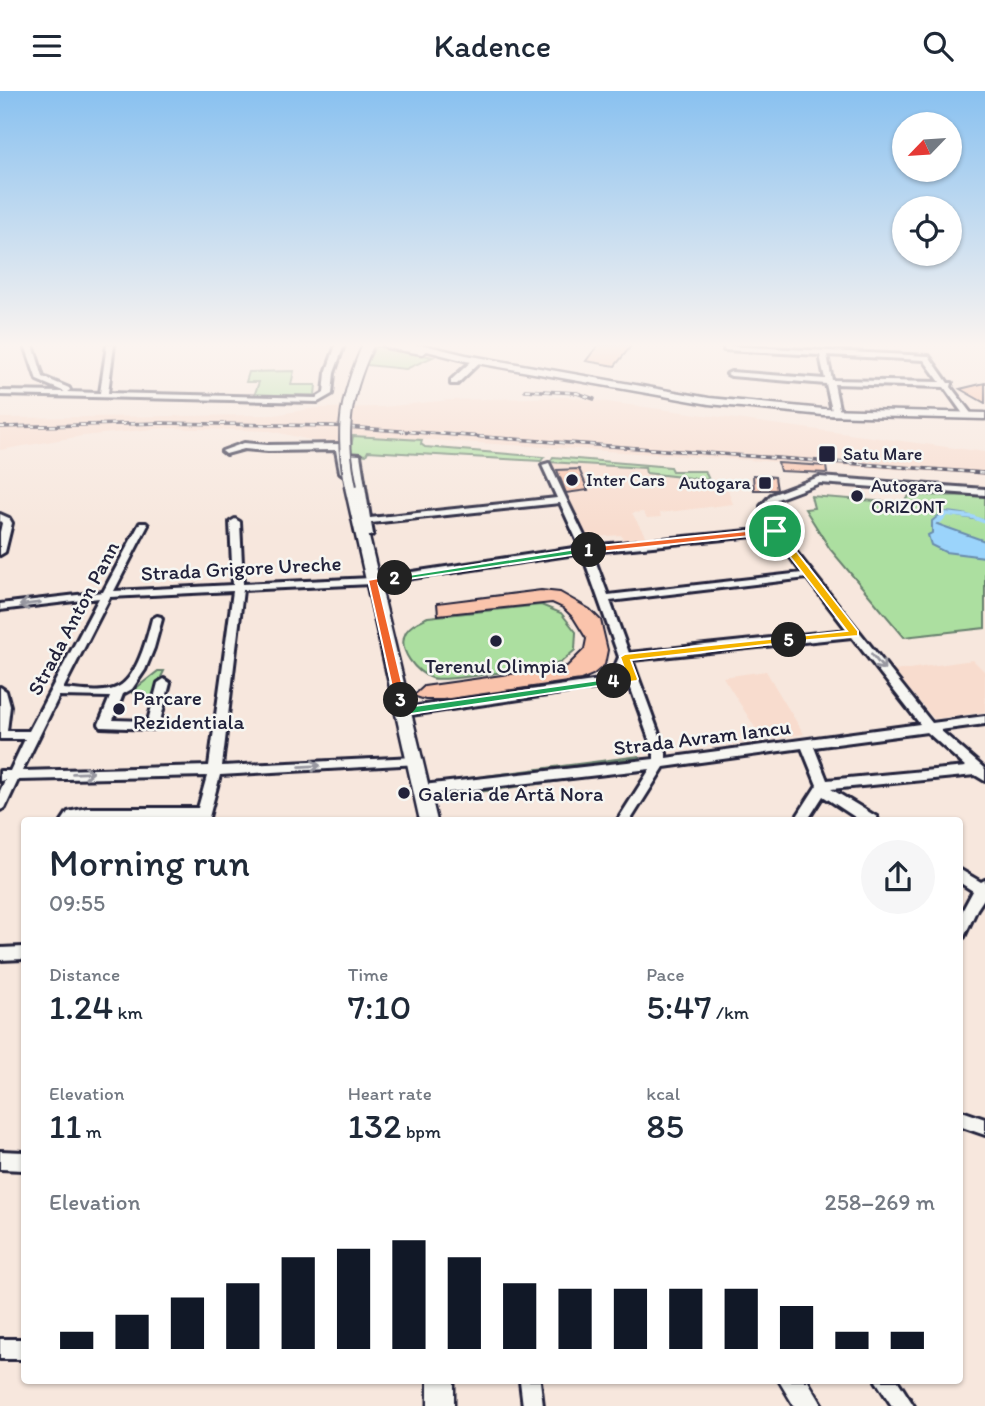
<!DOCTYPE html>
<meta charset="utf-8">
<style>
:root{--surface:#fff;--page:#f6f6f7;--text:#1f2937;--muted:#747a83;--accent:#111827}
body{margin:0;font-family:Itim,sans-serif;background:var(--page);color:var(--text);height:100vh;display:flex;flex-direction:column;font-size:26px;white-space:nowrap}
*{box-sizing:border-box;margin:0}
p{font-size:23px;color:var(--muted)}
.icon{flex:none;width:38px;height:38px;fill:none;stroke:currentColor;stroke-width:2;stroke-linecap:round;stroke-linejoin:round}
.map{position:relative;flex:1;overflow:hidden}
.panel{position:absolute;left:21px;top:726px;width:942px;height:567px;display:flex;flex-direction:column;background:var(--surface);border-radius:7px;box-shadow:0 2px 5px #0004}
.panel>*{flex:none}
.needle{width:46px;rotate:245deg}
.controls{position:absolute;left:892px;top:21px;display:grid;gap:14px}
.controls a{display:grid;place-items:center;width:70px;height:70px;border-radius:50%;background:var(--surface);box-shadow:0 2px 5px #0004;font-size:35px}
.pin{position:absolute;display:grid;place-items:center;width:60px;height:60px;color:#fff;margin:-30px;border:4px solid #fff;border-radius:50%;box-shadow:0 2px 7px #0007}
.km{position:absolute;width:35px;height:35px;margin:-18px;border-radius:50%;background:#222;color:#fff;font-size:19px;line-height:35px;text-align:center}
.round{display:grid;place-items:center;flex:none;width:74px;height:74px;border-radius:37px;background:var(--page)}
.head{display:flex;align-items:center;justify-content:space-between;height:119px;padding:0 28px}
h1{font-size:38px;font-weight:600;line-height:52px}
.figures{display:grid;grid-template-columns:repeat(3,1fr);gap:10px;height:119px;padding:7px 28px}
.figures div{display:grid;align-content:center}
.figures b{font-size:35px;font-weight:600}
.figures small{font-size:19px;font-weight:400}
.figures p{font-size:19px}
.chart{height:196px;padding:14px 28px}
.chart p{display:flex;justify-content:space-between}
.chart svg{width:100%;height:126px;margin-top:7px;stroke:var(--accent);stroke-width:6}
header{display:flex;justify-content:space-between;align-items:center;height:91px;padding:0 28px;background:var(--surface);font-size:32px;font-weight:600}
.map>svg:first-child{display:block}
.built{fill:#f8dcce}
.green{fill:#acdfa0;stroke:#67806e;stroke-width:2}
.water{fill:#9bd4fb;stroke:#6b8dae;stroke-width:2}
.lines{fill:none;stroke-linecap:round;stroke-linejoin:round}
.canal{fill:#9bd4fb;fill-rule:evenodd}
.building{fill:#fac4ac;stroke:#22223b;stroke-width:2}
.minor-casing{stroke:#22223b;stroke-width:6}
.major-casing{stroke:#22223b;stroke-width:5}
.minor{fill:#f6f6f2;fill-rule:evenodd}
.major{fill:#f6f6f2;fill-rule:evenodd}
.rail-casing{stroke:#22223b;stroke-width:3.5}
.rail{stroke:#f6f6f2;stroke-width:2;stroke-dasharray:5;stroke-linecap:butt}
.major-bridge-casing{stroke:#22223b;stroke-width:14;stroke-linecap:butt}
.major-bridge{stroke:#f6f6f2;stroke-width:10}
.oneway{stroke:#9797a0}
.split-1{fill:#f0652b;stroke:#fff;stroke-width:2}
.split-2{fill:#22a559;stroke:#fff;stroke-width:2}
.split-3{fill:#f0652b;stroke:#fff;stroke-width:2}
.split-4{fill:#22a559;stroke:#fff;stroke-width:2}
.split-5{fill:#f5b400;stroke:#fff;stroke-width:2}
.split-6{fill:#f5b400;stroke:#fff;stroke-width:2}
.poi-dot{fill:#22223b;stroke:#f6f6f2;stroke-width:2.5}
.labels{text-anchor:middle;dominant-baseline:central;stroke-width:5;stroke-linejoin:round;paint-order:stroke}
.far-poi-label{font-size:18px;fill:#22223b;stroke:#f6f6f2;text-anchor:start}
.street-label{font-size:21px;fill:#22223b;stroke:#f6f6f2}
.poi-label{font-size:21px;fill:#22223b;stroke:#f6f6f2;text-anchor:start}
</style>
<header><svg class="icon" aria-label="menu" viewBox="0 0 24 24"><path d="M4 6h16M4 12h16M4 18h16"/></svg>Kadence<svg class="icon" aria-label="search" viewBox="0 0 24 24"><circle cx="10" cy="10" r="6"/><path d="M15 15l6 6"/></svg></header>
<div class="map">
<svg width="985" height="1315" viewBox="0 0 985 1315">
<rect width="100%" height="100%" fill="#f7e7dd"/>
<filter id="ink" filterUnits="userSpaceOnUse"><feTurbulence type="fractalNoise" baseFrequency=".0143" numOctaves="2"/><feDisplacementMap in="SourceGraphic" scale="14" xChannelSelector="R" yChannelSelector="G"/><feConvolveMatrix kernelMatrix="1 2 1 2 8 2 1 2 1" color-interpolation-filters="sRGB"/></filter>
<g filter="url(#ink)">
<path class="built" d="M569 306 985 361V384L352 344 348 354H332L271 340 164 337 82 345 0 359V327L274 324 316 317 383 316 449 309Z
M554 371 645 377 647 382 709 389 712 396H727L733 413 660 422 661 426 647 427 643 421 632 422 647 448 624 450 621 444 580 447 546 374Z
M973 569 985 581V621L934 628 894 580Z
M766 580 783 609 804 643 763 649 723 586Z"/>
<path class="green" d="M375 256H379L433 266 406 278 366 274Z
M294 280 291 294H316L315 304 254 305 259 291H246L249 281Z
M353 345 422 349 421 353 425 356 544 366 541 370 368 360 366 364 350 362Z
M553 366 670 376 672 380H705L709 389 646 382 645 377 550 371Z
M910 404 985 405V537L904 546 830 458 805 418 814 417 811 405 902 412Z
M541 514 561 522 576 541 575 559 560 572C540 575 446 592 432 587 417 582 396 559 406 541 411 533 420 530 428 526Z
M158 580H164L149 611 131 601Z
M639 665 640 667 439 693 438 691Z
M643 677 644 679 440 706V703Z"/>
<path class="water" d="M943 421C958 421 971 424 985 430L945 423 937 433 985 450V466L945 461 931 454 928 444 932 442V430Z"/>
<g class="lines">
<path class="canal" d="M945 421 973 424 985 429V433L972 428 947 425 941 432H937C935 429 941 422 945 421Z"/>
</g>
<path class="building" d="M598 254H632L615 275 586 270Z
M985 292V312L960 298Z
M778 372 826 375 827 382 780 380Z
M579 378 588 399 566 402 557 379Z
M753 384 775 386 777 399H754Z
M541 499 560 501 590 518 601 529 608 559 605 574 593 584 581 589 443 609H425L413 605 424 595 567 575 584 558 586 548 573 527 563 517 552 512 438 524 437 512Z"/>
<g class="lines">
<defs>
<path id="minor" d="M25 254H33L43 286 69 297 70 299 67 301 100 302 107 254H114L108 302 316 307 324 302 326 282 336 254H344L334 282 332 303 318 311 0 304V300L65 301 37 289Z
M727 255 929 265 948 292H952L951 296 973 325 966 327 944 296 834 293 840 322 833 324 826 293 731 285 727 283 731 281 825 288 820 264 724 259V255ZM827 264 924 269 940 291 832 289Z
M475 267 482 269 457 293H451V289Z
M244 352 268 354 340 353 344 356 345 363 360 364 370 427 557 407 542 374 549 372 589 455 770 438 764 429 761 415 771 404 819 386 985 398V404L820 392 777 408 771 415 774 429 792 456 932 632 985 625V633L940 639 985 678V690L975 684 831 698 877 726 878 730H861L823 705 807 730H794L817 694 802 657 664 676 630 730H617L650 678 423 704 418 702 417 699 418 696 423 694 654 668V662L629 592 404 625 398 621 404 617 600 589 614 578 619 566 582 462 372 493 243 499 222 675 415 666 421 670 419 673 220 684 208 730H194L195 727H87L76 730H62L68 721 87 717H198L207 685 18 689 5 717 0 719V700L5 689 0 690V680H10L25 648H0V596L6 600 10 615 7 640H29L99 507 0 519V513L103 501 140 432H146L148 434 114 500 233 494 230 431 235 428 240 431 243 493 372 487 580 456 560 412 371 432 373 443 371 445H365L360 430 353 368H346L348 381 344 384 340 381 336 359 268 360 244 358 226 363 222 360ZM774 443 802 482 608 504 592 461ZM807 487 847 539 629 562 610 510ZM233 500 209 675 22 680 59 605 110 606 99 633 101 636 153 638 159 634 170 592 164 588 158 592 148 630 113 629 123 603 132 598 145 579 154 557 162 528 161 526 157 525 152 528C147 547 137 587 118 596 103 604 79 599 63 598L110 506ZM852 546 920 633 666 667V662L632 569ZM625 580 626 585 618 586ZM927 641 966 676 827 689 814 656Z
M0 423 9 427 12 432 5 461 0 464V441L2 432 0 430Z
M959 778 981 791 985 789V806L977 818 964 846 959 848V826L973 800 959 791Z
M24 856V868L0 869V857Z
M959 1019 985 1028V1044L959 1035Z
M0 1060 24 1061V1079L0 1078Z
M0 1248H24V1268H0Z
M520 1290H540L543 1315H523Z
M876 1290H898L914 1315H892Z"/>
<path id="major" d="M383 254H424L466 264 709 307 823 318 985 322V328L823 324 709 313 466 270 427 260 422 263 387 257Z
M351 393 357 396 437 730H420L345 396Z
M428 1290H454V1315H428Z
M779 1290H808L823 1315H794Z"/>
</defs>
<use href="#minor" class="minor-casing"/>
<use href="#major" class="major-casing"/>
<use href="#minor" class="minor"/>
<use href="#major" class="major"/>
<defs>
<path id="rail" d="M525 299 577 302 594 308
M0 336 162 332 332 335 985 382"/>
</defs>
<use href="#rail" class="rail-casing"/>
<use href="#rail" class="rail"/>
<defs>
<path id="major-bridge" d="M351 396C339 339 345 307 368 254"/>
</defs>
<use href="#major-bridge" class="major-bridge-casing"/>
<use href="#major-bridge" class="major-bridge"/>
</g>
<defs><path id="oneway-shaft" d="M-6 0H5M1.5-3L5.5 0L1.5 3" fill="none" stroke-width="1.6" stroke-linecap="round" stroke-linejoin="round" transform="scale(1.75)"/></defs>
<g class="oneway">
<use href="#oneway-shaft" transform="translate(30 513) rotate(173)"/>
<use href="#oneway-shaft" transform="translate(878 571) rotate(51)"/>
<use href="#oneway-shaft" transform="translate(310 675) rotate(-3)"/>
<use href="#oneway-shaft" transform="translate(83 682) rotate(-2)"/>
</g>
</g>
<linearGradient id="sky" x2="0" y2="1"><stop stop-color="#89c1f0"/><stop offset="0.58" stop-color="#fbf4f0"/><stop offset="1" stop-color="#fbf4f0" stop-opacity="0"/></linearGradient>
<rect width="985" height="438" fill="url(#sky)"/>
<path class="split-1" d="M775 437 779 438V442L589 462 584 459 589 456Z"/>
<path class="split-2" d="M589 456 592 457V461L395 490 390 487Z"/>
<path class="split-3" d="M395 484 398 485V489L378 492 406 609 401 612 395 609 368 489Z"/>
<path class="split-4" d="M614 587 618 588V592L404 624 398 621 395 609 405 606 408 616Z"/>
<path class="split-5" d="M789 546 792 547V551L631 569 638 588 637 590 614 593 609 590 627 585 620 566 625 563Z"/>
<path class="split-6" d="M772 438H779L858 540V545L785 551V547L789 546 847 540 772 442Z"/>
<g class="poi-dot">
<rect x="818" y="354" width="18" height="18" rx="3.5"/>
<circle cx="572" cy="389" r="7"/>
<rect x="758" y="385" width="14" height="14" rx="3.5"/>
<circle cx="857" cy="405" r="7"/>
<circle cx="496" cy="550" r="7"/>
<circle cx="119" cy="618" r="7"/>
<circle cx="404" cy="702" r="7"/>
</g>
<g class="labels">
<g class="far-poi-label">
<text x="843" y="363">Satu Mare</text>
<text x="586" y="389">Inter Cars</text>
<text x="751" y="392" text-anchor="end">Autogara</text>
<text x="871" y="395">Autogara<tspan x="871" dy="21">ORIZONT</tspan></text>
</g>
<g class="street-label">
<text transform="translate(241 477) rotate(-3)">Strada Grigore Ureche</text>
<text transform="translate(73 527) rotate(-62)">Strada Anton Pann</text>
<text transform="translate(702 646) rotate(-7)">Strada Avram Iancu</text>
</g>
<g class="poi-label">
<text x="496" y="574" text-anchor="middle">Terenul Olimpia</text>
<text x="133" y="606">Parcare<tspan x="133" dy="24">Rezidentiala</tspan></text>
<text x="418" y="702">Galeria de Artă Nora</text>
</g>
</g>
</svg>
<div class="controls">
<a><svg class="needle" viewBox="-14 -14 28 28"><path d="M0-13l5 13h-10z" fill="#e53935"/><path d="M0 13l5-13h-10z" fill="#747a83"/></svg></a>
<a><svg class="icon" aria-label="locate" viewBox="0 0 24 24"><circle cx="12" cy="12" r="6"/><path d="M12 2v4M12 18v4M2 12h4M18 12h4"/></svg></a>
</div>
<div class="pin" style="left:775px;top:440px;background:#1e9e55"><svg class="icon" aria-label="arrive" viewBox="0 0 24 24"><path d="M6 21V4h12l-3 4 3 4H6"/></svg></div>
<b class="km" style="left:589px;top:459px">1</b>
<b class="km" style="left:395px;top:487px">2</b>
<b class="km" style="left:401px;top:609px">3</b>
<b class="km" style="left:614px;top:590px">4</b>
<b class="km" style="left:789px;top:549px">5</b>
<section class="panel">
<div class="head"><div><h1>Morning run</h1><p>09:55</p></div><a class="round"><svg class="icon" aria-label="share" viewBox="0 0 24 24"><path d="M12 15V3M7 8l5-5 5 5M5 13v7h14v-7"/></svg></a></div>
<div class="figures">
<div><p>Distance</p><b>1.24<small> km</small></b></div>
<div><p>Time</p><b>7:10</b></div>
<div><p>Pace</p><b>5:47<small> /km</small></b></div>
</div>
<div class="figures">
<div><p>Elevation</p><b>11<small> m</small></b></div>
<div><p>Heart rate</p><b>132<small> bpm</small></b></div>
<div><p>kcal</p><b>85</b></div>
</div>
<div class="chart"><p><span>Elevation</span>258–269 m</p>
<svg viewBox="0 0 160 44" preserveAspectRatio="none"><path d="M5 44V38M15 44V32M25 44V26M35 44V21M45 44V12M55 44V9M65 44V6M75 44V12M85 44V21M95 44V23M105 44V23M115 44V23M125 44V23M135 44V29M145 44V38M155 44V38"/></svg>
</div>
</section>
</div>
